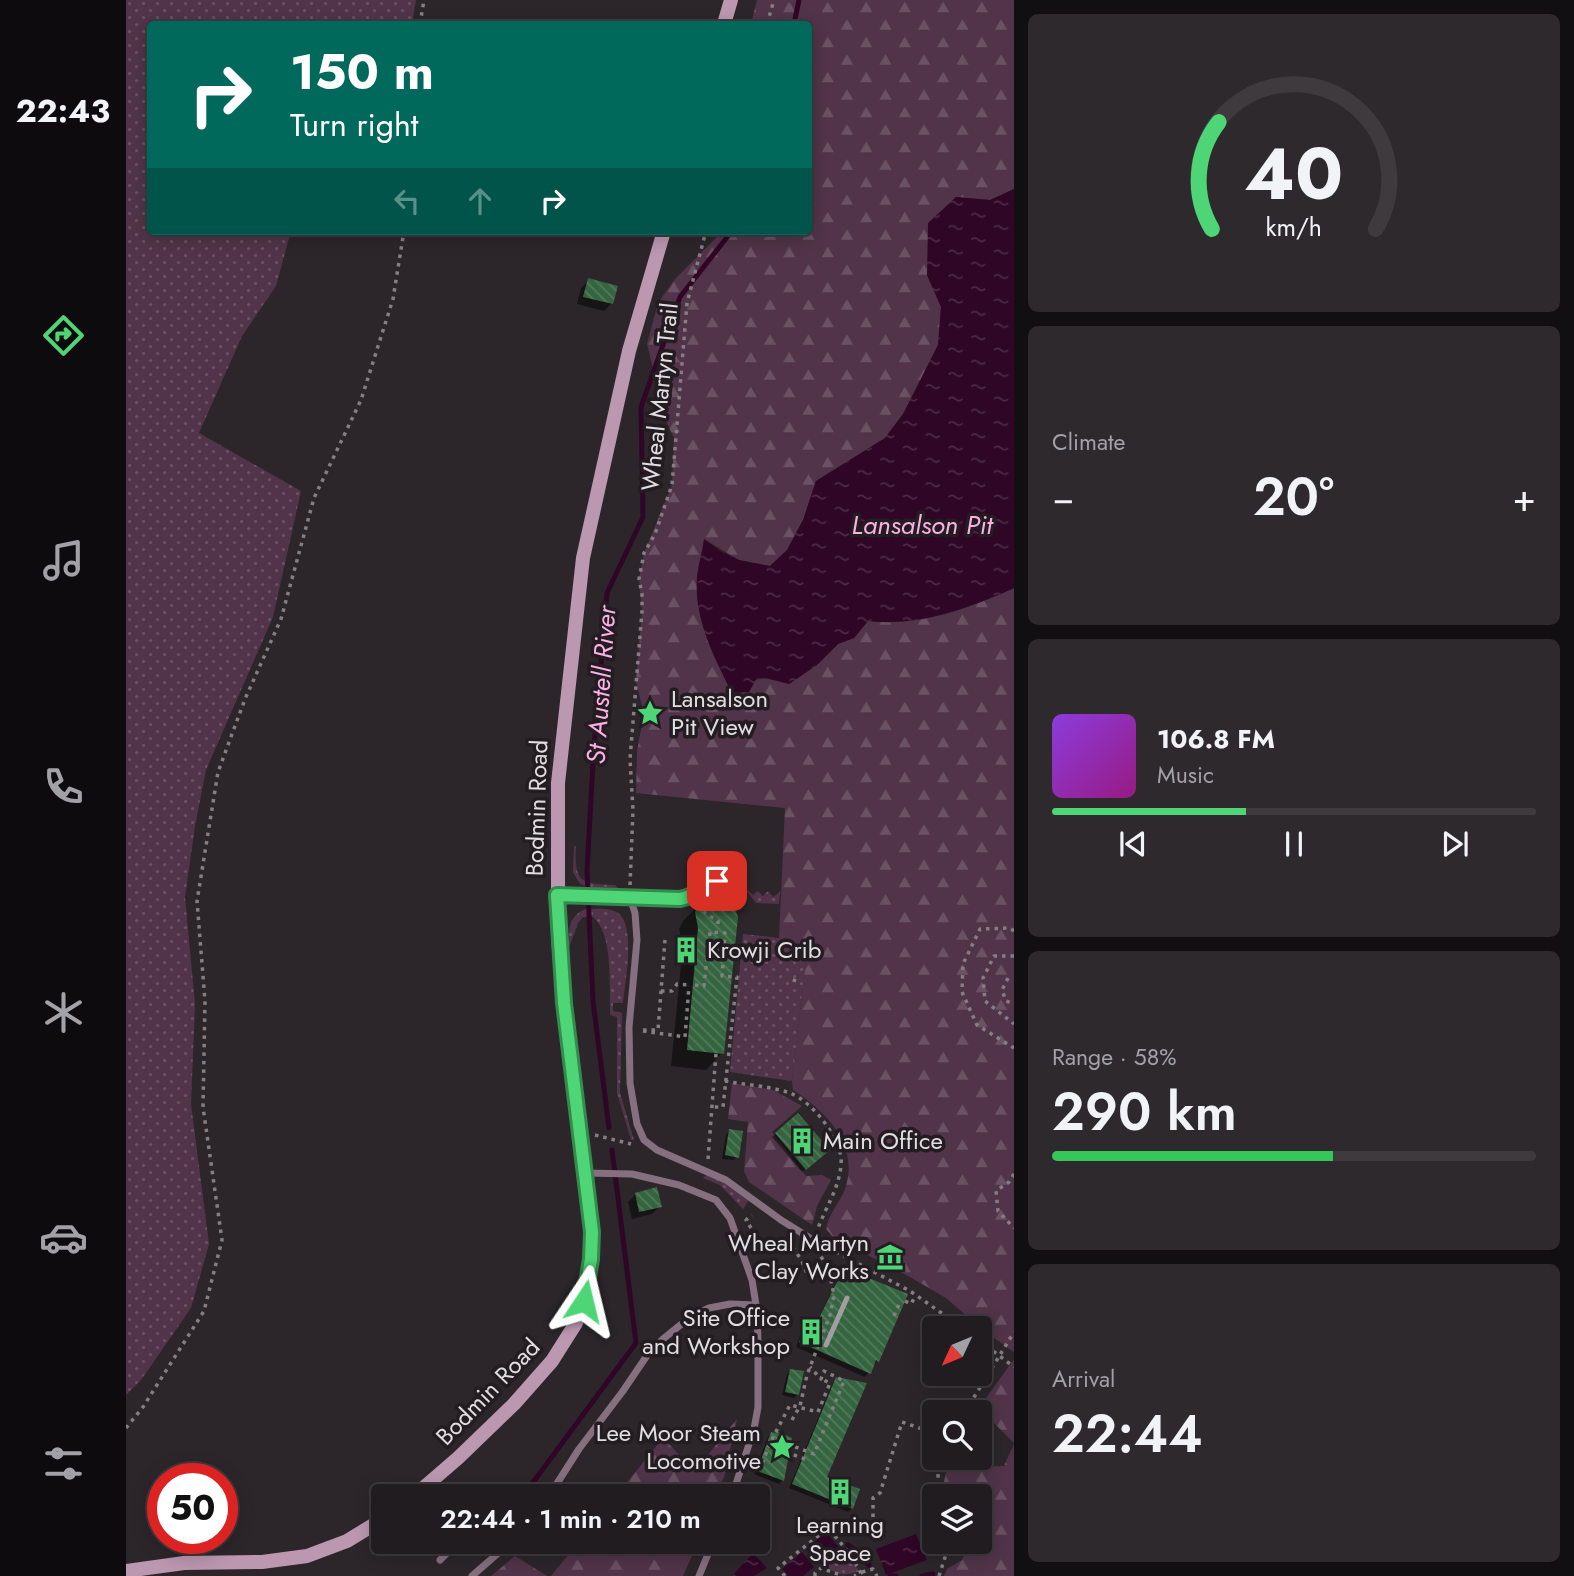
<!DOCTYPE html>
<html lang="en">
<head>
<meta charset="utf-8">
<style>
  :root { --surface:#211c20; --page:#2d292d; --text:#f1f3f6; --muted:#a2a1a5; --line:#3e3a3e; --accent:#4ed676 }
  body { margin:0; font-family:Jost,sans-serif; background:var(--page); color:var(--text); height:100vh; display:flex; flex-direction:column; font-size:26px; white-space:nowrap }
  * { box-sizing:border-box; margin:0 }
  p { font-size:23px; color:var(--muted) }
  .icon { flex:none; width:38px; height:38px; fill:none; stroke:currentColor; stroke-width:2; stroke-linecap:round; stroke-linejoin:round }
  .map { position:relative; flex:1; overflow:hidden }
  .drawer { display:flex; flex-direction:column; gap:14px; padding:14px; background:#120f12; width:560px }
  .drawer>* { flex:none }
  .top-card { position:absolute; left:21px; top:21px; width:665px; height:214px; border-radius:7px; box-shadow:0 4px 18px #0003,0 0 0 2px var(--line); background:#00695c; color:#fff; overflow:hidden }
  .needle { width:46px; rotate:226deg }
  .fabs { position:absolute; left:796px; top:1316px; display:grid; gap:14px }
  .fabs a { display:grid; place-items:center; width:70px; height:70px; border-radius:7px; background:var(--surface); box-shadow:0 4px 18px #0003,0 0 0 2px var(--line); font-size:35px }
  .speed { position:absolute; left:21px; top:1463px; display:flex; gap:14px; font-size:35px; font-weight:700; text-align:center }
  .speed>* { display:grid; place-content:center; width:91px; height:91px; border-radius:50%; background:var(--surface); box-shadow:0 4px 18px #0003,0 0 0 2px var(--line); line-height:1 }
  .speed .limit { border:10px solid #d22; background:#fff; color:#111 }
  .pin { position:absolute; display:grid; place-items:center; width:60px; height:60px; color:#fff; margin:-30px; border-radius:14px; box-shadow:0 4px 10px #0006 }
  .me { position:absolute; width:77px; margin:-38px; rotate:10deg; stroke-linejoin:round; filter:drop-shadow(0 0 5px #0008) }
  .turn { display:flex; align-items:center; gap:24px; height:147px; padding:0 28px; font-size:32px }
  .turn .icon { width:91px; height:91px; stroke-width:2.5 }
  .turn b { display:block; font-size:49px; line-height:60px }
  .lanes { display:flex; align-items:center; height:66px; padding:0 28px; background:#0003; justify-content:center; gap:35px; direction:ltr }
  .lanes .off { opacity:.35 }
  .big { font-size:52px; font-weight:600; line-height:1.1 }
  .drawer .widget { flex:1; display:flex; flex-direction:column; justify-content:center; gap:10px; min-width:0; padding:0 24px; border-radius:10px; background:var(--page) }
  .drawer .dial { align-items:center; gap:0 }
  .dial svg { height:182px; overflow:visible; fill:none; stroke:var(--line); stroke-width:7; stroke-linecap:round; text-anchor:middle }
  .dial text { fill:var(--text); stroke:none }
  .song { display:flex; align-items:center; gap:21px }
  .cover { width:84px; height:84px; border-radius:10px; background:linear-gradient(135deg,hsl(270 70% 55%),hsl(310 70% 35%)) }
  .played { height:7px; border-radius:4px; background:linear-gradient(90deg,var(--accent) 40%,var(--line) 40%) }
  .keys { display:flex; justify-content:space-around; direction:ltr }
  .heat { display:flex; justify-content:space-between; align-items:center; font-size:38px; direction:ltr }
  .charge { height:10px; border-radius:5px; background:linear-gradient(90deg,#34c759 58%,var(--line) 0) }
  .trip { position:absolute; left:245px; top:1484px; width:399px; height:70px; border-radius:7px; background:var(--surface); box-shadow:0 4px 18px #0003,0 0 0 2px var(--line); font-weight:600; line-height:70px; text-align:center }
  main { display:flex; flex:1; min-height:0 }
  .tab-bar { display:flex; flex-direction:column; width:126px; justify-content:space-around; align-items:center; background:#0d0b0d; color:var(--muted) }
  .tab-bar .icon { width:49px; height:49px }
  .tab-bar .on { color:var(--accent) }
  .tab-bar b { font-size:32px; color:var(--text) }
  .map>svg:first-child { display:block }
</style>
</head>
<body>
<main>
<nav class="tab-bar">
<b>22:43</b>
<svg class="icon on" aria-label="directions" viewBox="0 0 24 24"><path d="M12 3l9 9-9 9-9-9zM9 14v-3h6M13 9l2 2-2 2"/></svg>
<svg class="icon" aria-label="music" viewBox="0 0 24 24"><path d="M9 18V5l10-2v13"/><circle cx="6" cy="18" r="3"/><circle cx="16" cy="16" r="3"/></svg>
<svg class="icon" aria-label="phone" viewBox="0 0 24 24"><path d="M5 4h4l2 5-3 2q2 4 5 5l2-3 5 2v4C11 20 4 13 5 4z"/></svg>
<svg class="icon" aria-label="climate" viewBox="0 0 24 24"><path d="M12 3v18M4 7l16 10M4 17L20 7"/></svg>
<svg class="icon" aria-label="car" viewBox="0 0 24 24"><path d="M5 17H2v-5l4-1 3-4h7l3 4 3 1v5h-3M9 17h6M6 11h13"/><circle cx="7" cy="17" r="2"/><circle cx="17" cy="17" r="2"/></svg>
<svg class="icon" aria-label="filters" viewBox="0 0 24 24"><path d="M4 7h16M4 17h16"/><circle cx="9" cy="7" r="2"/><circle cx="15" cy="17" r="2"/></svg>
</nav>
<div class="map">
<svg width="888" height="1576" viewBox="0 0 888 1576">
  <defs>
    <pattern id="grass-dots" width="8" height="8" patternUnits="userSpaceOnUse" patternTransform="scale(1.75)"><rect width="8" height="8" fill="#513449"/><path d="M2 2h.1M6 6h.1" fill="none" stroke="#6a5163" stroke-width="1.8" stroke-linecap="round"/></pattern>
    <pattern id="forest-firs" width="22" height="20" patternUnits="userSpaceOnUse" patternTransform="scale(1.75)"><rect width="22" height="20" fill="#513449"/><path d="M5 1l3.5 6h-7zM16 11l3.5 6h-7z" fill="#6a5163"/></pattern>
    <pattern id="water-ripples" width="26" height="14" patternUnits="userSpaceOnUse" patternTransform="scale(1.75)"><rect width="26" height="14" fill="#2f0626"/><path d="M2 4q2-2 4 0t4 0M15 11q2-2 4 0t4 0" fill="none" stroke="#4d2a45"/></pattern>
    <pattern id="building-back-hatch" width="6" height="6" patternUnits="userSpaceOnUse" patternTransform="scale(1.75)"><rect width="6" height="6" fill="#356540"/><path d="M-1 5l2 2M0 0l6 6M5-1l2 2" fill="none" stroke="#527b5b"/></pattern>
  </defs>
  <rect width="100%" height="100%" fill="#2c262a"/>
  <g fill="url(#grass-dots)">
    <path d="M0,0H290L286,24H24V231H165L150,286L116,336L73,433L175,491L147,617L80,770L69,826L59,897L69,1005L65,1104L83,1244L65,1308L15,1380L0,1395Z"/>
    <path d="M448,846H450C448,882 454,884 489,885L492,888H468L454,884L447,872Z"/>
    <path d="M615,884L627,895L632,891L637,896L642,891L647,897L654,892L653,904L630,903Z"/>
    <path d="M459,909C469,909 483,907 492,913C510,925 499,983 497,1003H487V1011L496,1013L494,1093L508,1140H505L491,1093V1017L484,1015C483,989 488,934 467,917H457L452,923L443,948C443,930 441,918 459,909Z"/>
    <path d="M617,934L653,938L680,961L666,1081L604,1072Z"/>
    <path d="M582,1174L597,1180L620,1197L622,1201L617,1209L614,1206L594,1185L577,1178Z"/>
    <path d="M718,1551L723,1555L733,1571C721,1576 710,1576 701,1566Z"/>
  </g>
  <g fill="url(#forest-firs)">
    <path d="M631,0H888V189L864,200L830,197L801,275L815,307L812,345L780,410L759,438L690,481L677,520L661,550L643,567L613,560L578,539C576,552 572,565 571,578C569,621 587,656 607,693C633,676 633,676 663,684L691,665L712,644L728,638L742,621C793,627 842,609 888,588V1352L857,1330L820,1298L784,1277L707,1237L700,1229C702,1214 714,1203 719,1189C734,1146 701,1112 667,1090L666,1081L680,961L653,938L659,808L510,793L511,751L518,714L510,681L516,611L513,579L518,553L546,485L548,438L540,421L521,344L532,303L549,279L597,231H682V24H625Z"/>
    <path d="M606,1083L647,1090L676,1106L646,1132L680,1176L696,1175L705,1180L691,1206L686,1225L623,1182L618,1171L622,1122L602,1119Z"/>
    <path d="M888,1359V1443L853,1408Z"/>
    <path d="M611,1419L598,1477L590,1496H490L537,1438L569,1471Z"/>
    <path d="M888,1444V1576H818L821,1569L836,1560L843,1542H854V1496H840L834,1486L818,1489L817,1486L823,1458H846L845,1467L878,1466Z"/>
    <path d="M453,1542H572L557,1576H425Z"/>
    <path d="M389,1556L421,1576H365Z"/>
  </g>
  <g fill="url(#water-ripples)">
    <path d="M888,189V588C841,609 794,626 742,621L728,638L712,644L691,665L663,684L640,678H631L623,692L606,693C588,656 568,620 571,577C572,566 577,552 578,539L596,552L613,560L644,566L661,550L677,520L690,481L759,438L777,414L812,345L815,307L801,275L802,223L830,197L864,200Z"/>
    <path d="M700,1532L713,1547L692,1564L680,1549Z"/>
    <path d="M790,1534L801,1560L760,1575L750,1549Z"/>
    <path d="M676,1552L688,1567L677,1576H662L656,1569Z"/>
    <path d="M627,1553L641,1568L628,1576H606Z"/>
  </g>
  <g fill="#0007">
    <path d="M463,280L486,303L478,311L451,304L455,288Z"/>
    <path d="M574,904L596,1053L580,1070L545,1066L557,945L553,929L557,921Z"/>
    <path d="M672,1115L698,1154L676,1172L646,1137Z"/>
    <path d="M603,1131L611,1157L608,1160L596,1159L600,1135Z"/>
    <path d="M510,1194L534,1206L526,1214L506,1219L502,1202Z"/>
    <path d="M718,1270L779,1295L751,1361L739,1377L670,1347L679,1323L683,1319L691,1321L714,1275Z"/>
    <path d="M665,1371L672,1394L668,1398L656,1395L661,1374Z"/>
    <path d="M711,1379L699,1479L726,1508L722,1512L663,1488L707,1383Z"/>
    <path d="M645,1434L664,1439L656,1481L653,1484L628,1474L642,1437Z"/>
  </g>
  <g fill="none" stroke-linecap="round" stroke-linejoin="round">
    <g stroke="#2f0626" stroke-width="5">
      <path d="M668,24L673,0"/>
      <path d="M483,1128L467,1001L461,871L468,746L481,593L517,517L515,407L554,297L606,231"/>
      <path d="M397,1496L510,1343L486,1150"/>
      <path d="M722,1545L731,1551L743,1565"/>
      <path d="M764,1576H770"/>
      <path d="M796,1576L807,1574"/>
    </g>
  </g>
  <g fill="url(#building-back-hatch)">
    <path d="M462,278L492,286L487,304L457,297Z"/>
    <path d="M585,896L598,897L604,901L608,906L612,917L598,1054L561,1050L572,928L569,912L573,903Z"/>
    <path d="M672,1113L704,1150L680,1170L649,1133Z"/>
    <path d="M603,1129L617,1131L613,1158L599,1155Z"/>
    <path d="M531,1187L536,1207L513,1212L509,1193Z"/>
    <path d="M718,1268L782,1294L753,1362L750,1360L745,1374L673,1342L683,1317L692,1320Z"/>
    <path d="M664,1369L678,1371L673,1395L659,1392Z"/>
    <path d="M710,1377L741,1383L701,1477L734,1489L727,1509L666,1484Z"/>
    <path d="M650,1431L666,1438L658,1481L631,1471L645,1432L649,1433Z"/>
  </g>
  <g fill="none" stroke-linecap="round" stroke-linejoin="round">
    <g stroke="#847f82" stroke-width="3.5" stroke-dasharray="3.5 5" stroke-linecap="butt">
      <path d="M294,24L298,0"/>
      <path d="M641,24L648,0"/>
      <path d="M504,885L507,810L504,759L516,611V594L513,579L518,553L529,534L546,485L561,303L580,231"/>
      <path d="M570,907L592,921V929"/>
      <path d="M888,931L884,928L854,929L837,964L836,992L851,1025L888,1048"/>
      <path d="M888,956H868L857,978L859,1001L888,1024"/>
      <path d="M882,978L876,990L880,1001L888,1004"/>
      <path d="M668,982L669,978L672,980"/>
      <path d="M569,985L578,986L584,932L599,933L596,976L611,977L597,1107H587"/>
      <path d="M535,991H546L551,984L565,985"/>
      <path d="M517,1030H532L539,940"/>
      <path d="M517,1031L559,1037L563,986"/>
      <path d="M599,1081C620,1085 644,1086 664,1093C686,1101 718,1141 715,1165C713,1189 699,1208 691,1231"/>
      <path d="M469,1135L505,1144"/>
      <path d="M582,1159L590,1053"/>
      <path d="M888,1174L883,1182L870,1191L872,1211L888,1228"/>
      <path d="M625,1228L620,1220L626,1215"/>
      <path d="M662,1240L676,1261L682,1276L703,1271L714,1276"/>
      <path d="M695,1244L784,1291L837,1328"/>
      <path d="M779,1301L785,1304L790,1295"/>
      <path d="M768,1316L773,1304"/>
      <path d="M854,1341L888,1367"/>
      <path d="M839,1412L888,1332"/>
      <path d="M666,1420L674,1406L681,1375L704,1315L708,1295L703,1271L692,1251"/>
      <path d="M0,1428L17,1407L78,1311L96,1240L77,1107L79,1001L71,901L92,772L119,699L155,619L188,498L235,400L267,299L278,231"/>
      <path d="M816,1458L813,1463L811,1490L824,1492L829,1496"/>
      <path d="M679,1459L657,1451L659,1443L688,1454L718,1381L698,1371L695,1379L684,1367"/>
      <path d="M847,1460L850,1458"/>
      <path d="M638,1463L637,1462L643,1445L664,1405L692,1412L704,1383L695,1379"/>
      <path d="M866,1466L862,1458L855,1453L861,1448L867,1432"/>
      <path d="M705,1531L712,1524L747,1523V1498L754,1493L776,1422L805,1432L808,1425"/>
      <path d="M736,1572L747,1569L751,1576"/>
      <path d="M659,1576L652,1568L702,1528L724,1554L735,1573L728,1576"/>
      <path d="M689,1576V1573L695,1568L717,1576"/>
      <path d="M813,1576L824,1542"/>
    </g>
    <g stroke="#866f7f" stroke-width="7">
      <path d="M433,895L554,899C568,897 578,887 591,881"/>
      <path d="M504,898L509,913L511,940L503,1027L504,1083L511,1124L518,1140L531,1150L600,1180L655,1220L687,1240"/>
      <path d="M460,1173L506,1174L553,1185L590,1200L604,1218L626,1280L631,1311L632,1342V1407L628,1429L606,1496"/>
      <path d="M423,1496L453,1449L497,1391L522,1354L537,1339L563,1318L583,1308L604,1304L630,1305"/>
      <path d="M314,1560L332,1542"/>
      <path d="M346,1576L385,1542"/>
      <path d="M573,1576L587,1542"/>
    </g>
    <g stroke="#bb97b0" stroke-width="14">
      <path d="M598,24L605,0"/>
      <path d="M288,1496L332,1458L388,1404L426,1361L450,1323L463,1281L465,1232L463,1204L442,1041L432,938V783L457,558L503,351L538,231"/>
      <path d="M0,1571L58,1563L136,1562L181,1556L221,1541L257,1519"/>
    </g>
    <path stroke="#a19da0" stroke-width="5" d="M700,1345L721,1298"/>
  </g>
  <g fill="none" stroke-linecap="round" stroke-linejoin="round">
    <g stroke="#338b4d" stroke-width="18">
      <path id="route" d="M458,1301L465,1259L466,1232L438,1003L431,895L554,899C568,897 578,887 591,881"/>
    </g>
    <use href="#route" stroke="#4ed676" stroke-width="12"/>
  </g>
  <defs>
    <g id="sight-bare" transform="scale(2.1)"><path d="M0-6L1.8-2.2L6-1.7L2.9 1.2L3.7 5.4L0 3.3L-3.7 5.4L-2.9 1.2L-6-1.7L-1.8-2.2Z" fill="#4ed676" stroke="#231c21" stroke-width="2.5" paint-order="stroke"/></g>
    <g id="building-bare" transform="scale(2.1)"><path d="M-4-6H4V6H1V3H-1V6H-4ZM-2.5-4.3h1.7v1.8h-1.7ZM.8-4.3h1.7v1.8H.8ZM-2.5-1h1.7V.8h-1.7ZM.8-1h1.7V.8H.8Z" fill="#4ed676" stroke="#231c21" stroke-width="2.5" paint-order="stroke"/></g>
    <g id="museum-bare" transform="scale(2.1)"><path d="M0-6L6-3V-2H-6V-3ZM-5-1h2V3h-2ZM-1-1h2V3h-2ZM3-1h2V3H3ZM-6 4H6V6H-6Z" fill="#4ed676" stroke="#231c21" stroke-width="2.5" paint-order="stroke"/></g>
  </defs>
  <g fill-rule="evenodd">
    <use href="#sight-bare" x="524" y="713"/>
    <use href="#building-bare" x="560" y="950"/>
    <use href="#building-bare" x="676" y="1141"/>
    <use href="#museum-bare" x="764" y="1257"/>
    <use href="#building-bare" x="685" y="1332"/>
    <use href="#sight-bare" x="656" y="1447"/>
    <use href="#building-bare" x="714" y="1492"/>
  </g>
  <g text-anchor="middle" stroke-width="7" stroke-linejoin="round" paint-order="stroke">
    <g font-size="24" fill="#e1dde0" stroke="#231c21">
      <text transform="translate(534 397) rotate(-84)" y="8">Wheal Martyn Trail</text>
      <text transform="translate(411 808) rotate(-88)" y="8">Bodmin Road</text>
      <text transform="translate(362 1392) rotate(-46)" y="8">Bodmin Road</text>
    </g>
    <g font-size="24" fill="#e1dde0" stroke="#231c21" text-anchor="start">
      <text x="545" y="707">Lansalson<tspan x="545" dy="28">Pit View</tspan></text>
      <text x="581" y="958">Krowji Crib</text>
      <text x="697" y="1149">Main Office</text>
      <text x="743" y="1251" text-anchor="end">Wheal Martyn<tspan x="743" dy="28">Clay Works</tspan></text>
      <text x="664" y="1326" text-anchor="end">Site Office<tspan x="664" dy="28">and Workshop</tspan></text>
      <text x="635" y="1441" text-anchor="end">Lee Moor Steam<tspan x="635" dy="28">Locomotive</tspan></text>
      <text x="714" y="1533" text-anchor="middle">Learning<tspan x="714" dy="28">Space</tspan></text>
    </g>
    <g font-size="26" font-style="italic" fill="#fcb0e5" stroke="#231c21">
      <text x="796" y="534">Lansalson Pit</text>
      <text transform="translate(475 685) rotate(-86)" y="9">St Austell River</text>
    </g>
  </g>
</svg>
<div class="fabs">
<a><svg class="needle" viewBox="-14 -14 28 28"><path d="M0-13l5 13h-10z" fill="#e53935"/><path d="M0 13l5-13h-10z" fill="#a2a1a5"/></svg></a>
<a><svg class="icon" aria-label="search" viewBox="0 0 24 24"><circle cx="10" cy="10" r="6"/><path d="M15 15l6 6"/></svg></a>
<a><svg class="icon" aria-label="layers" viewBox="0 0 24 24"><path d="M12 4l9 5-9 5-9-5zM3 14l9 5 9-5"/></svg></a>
</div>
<div class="speed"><div class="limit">50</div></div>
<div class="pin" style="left:591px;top:881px;background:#d93025"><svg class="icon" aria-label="arrive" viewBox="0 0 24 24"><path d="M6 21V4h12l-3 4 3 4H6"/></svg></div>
<svg class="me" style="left:458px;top:1301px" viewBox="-20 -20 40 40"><path d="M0-17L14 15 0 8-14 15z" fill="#4ed676" stroke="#fff" stroke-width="4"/></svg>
<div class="trip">22:44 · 1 min · 210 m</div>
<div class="top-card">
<div class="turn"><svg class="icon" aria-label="right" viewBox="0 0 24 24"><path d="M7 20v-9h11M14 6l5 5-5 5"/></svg><div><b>150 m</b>Turn right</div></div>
<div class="lanes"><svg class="icon off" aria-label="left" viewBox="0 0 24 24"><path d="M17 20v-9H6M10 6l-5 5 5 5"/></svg><svg class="icon off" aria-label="ahead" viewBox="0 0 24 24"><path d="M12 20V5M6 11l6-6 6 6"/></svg><svg class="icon" aria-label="right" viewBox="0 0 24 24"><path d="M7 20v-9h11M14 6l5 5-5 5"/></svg></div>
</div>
</div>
<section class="drawer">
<div class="widget dial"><svg viewBox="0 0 100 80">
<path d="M14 69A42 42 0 1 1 86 69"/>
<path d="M14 69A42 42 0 0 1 17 22" stroke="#4ed676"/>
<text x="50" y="56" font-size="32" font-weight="700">40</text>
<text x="50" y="72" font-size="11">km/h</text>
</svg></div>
<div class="widget"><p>Climate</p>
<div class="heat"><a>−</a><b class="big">20°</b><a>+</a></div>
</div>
<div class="widget">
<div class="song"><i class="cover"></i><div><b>106.8 FM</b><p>Music</p></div></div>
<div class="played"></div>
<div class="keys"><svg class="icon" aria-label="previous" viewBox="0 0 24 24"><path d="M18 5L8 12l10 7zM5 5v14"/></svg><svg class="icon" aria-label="pause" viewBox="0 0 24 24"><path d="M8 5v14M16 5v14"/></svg><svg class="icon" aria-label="next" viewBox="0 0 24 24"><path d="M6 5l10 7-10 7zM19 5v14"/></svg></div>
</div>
<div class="widget"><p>Range · 58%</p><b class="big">290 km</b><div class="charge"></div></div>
<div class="widget"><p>Arrival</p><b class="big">22:44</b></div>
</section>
</main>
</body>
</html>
